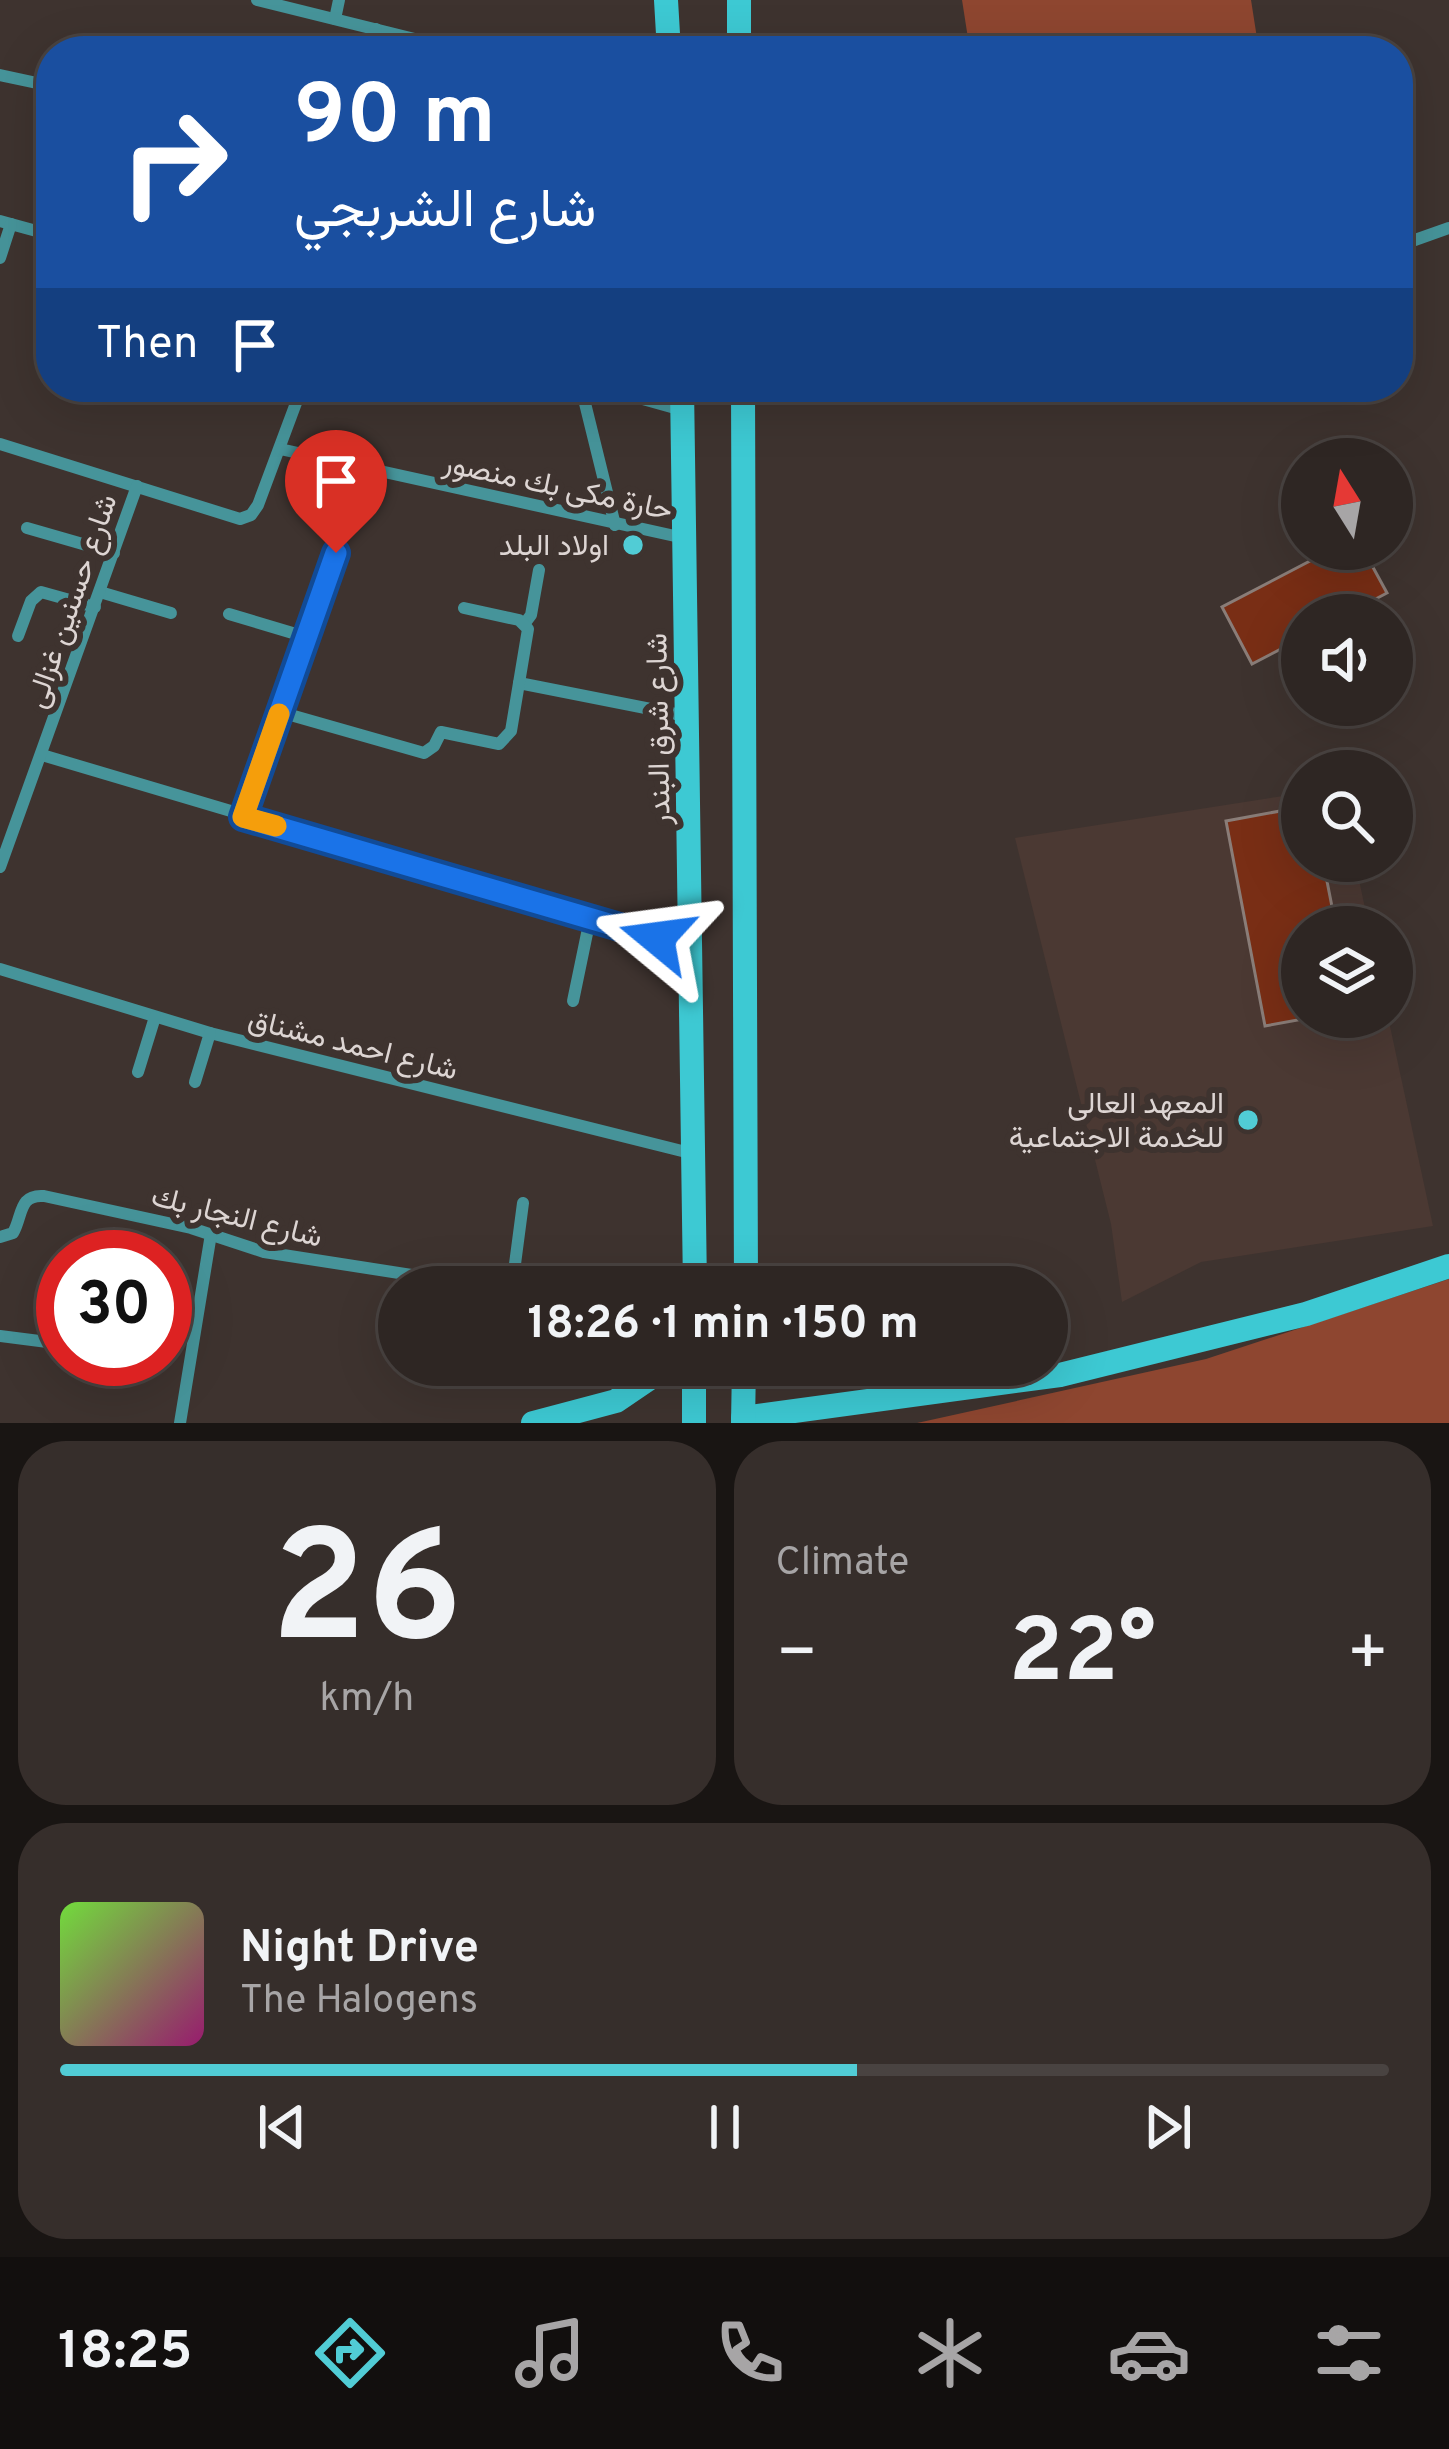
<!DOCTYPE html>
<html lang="en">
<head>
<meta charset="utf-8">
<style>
  :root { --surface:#2e2623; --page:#362e2b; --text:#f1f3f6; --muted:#a7a5a6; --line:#494341; --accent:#51ccd5 }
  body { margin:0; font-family:Overpass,Vazirmatn,sans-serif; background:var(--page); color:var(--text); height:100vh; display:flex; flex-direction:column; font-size:45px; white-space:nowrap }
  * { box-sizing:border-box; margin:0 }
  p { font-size:39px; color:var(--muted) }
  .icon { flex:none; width:66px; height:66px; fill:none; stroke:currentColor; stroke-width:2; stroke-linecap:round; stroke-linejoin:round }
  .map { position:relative; height:1423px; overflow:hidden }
  .panel { display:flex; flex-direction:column; gap:18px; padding:18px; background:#191513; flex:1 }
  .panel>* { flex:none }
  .hud { position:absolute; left:36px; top:36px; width:1377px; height:366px; border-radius:48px; box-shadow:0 12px 48px #0002,0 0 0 3px var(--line); background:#1a4fa0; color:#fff; overflow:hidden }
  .needle { width:78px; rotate:349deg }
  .controls { position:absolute; left:1281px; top:438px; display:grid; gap:24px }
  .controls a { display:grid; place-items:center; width:132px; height:132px; border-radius:50%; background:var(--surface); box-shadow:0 12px 48px #0002,0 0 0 3px var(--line); font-size:60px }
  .speed { position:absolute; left:36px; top:1230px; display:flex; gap:24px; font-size:60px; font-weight:700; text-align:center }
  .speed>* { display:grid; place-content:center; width:156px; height:156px; border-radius:50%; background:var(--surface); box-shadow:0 12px 48px #0002,0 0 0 3px var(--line); line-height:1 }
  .speed .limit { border:18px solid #d22; background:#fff; color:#111 }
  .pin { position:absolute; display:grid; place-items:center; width:102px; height:102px; color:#fff; margin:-123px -51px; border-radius:50% 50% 50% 0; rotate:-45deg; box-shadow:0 0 12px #0007 }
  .pin .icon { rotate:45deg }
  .me { position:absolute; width:132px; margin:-66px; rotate:286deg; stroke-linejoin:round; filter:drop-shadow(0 0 9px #0008) }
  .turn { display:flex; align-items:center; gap:42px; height:252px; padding:0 60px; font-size:54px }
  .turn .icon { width:156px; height:156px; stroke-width:2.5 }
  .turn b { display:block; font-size:84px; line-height:102px }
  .then { display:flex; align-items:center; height:114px; padding:0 60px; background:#0003; gap:24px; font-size:45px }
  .big { font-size:90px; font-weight:700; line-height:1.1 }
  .panel .tile { flex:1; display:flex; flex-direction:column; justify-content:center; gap:18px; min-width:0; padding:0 42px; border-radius:48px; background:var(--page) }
  .panel .dial { align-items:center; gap:0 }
  .dial b { font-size:156px; line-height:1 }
  .song { display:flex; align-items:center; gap:36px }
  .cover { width:144px; height:144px; border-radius:18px; background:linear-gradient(135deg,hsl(100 70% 55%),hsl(320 70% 35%)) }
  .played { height:12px; border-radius:6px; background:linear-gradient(90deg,var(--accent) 60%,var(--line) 60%) }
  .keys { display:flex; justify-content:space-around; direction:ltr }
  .heat { display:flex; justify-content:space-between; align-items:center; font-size:66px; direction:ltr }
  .panel .tiles { flex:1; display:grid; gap:18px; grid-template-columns:1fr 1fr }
  .tile:last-child { grid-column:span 2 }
  .trip { position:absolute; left:378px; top:1266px; width:690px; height:120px; border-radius:60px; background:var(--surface); box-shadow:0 12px 48px #0002,0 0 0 3px var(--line); font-weight:700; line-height:120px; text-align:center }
  .dock { display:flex; height:192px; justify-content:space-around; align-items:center; background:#120f0e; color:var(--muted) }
  .dock .icon { width:84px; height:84px }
  .dock .selected { color:var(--accent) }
  .dock b { font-size:54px; color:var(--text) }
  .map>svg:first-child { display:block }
</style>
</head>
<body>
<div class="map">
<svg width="1449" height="1423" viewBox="0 0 1449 1423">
  <rect width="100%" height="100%" fill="#3e332f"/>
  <path fill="#4b3933" d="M1302,793V861H1355L1369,927H1302V1017H1388L1433,1226L1201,1262L1122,1302L1111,1224L1015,838Z"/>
  <g fill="#8e4630">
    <path d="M962,0H1251L1259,51H970Z"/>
    <path d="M1449,1279V1423H917L1206,1359Z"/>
  </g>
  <g fill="#792e15" stroke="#8a7d78" stroke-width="3">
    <path d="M1333,549H1363L1387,593L1345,615H1302V638L1252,664L1222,607Z"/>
    <path d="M1302,807V861H1323L1336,927H1302V1017H1314L1265,1026L1226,821Z"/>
  </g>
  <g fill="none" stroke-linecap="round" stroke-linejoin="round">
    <g stroke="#46949a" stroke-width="12">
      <path d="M257,0L463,51"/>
      <path d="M335,19L339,0"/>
      <path d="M370,51L376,29"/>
      <path d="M0,75L51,86"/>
      <path d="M0,221L51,235"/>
      <path d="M1398,246L1449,228"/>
      <path d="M0,258L11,224"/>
      <path d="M581,387L615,525"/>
      <path d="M600,387L682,410"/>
      <path d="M0,444L240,519L251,515L258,505L302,387"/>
      <path d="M280,449L684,538"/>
      <path d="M27,528L114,553"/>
      <path d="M100,592L171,613"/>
      <path d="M229,614L306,637"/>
      <path d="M525,623L531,615L539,570"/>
      <path d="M18,636L31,601L41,592L95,607"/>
      <path d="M519,683L686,716"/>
      <path d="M280,712L424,753L434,746L441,732L499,744L511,731L528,629L519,620L464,608"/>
      <path d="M42,755L689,947"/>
      <path d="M243,817L366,468"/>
      <path d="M0,867L137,486"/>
      <path d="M0,969L210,1033L694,1154"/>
      <path d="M573,1001L590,919"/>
      <path d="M138,1072L155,1017"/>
      <path d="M195,1082L210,1033"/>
      <path d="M0,1237L13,1233C23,1216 18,1194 44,1196L191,1228L264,1252L489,1287"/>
      <path d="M512,1287L523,1203"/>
      <path d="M0,1336L63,1344"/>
      <path d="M180,1423L211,1234"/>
    </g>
    <g stroke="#3dc9d3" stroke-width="24">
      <path d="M666,0L669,51"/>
      <path d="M739,0V51"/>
      <path d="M682,387L695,1287"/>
      <path d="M743,387L746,1287"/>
      <path d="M743,1418L1060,1375L1306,1314L1449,1266"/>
      <path d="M533,1423L616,1401L669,1365"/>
      <path d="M694,1423V1365"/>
      <path d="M743,1423L744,1365"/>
    </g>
  </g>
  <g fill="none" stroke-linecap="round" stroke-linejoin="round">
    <g stroke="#114b97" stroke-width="30">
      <path id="route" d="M336,553L243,817L657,938"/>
    </g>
    <use href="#route" stroke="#1a73e8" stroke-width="21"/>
    <path stroke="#f59e0b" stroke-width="21" d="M276,826L243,817L279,714"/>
  </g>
  <g fill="#51ccd5" stroke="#3e332f" stroke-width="4.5">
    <circle cx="633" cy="545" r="12"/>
    <circle cx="1248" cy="1120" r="12"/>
  </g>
  <g text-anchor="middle" stroke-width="12" stroke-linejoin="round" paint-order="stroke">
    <g font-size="30" fill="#ddd5d3" stroke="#3e332f">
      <text transform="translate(558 486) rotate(12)" y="10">حارة مكى بك منصور</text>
      <text transform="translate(71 601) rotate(-71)" y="10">شارع حسنين غزالى</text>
      <text transform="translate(658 729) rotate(-91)" y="10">شارع شرق البندر</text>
      <text transform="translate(353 1044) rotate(14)" y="10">شارع احمد مشناق</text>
      <text transform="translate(237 1216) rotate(14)" y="10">شارع النجار بك</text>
    </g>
    <g font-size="30" fill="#ddd5d3" stroke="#3e332f" text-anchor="end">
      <text x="609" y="555">اولاد البلد</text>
      <text x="1224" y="1113">المعهد العالى<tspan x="1224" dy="34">للخدمة الاجتماعية</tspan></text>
    </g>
  </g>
</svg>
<div class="controls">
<a><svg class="needle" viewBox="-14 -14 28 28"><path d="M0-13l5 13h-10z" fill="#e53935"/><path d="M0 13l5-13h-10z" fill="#a7a5a6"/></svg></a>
<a><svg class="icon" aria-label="sound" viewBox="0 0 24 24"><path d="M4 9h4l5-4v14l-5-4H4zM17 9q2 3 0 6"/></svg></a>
<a><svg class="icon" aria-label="search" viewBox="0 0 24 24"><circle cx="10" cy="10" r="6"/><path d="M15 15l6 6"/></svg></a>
<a><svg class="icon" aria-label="layers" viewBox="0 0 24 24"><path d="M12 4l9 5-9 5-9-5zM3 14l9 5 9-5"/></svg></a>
</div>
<div class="speed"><div class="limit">30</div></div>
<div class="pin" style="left:336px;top:553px;background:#d93025"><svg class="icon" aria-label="arrive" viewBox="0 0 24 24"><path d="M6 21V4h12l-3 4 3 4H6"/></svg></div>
<svg class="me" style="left:657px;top:938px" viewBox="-20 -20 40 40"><path d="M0-17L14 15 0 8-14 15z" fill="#1a73e8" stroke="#fff" stroke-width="4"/></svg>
<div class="trip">18:26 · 1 min · 150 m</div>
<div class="hud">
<div class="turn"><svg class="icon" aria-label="right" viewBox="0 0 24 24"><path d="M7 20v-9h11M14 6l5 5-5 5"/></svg><div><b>90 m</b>شارع الشربجي</div></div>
<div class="then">Then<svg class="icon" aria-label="arrive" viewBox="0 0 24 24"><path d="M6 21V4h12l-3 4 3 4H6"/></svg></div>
</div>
</div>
<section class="panel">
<div class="tiles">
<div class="tile dial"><b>26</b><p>km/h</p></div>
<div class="tile"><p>Climate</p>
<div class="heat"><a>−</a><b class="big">22°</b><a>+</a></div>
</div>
<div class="tile">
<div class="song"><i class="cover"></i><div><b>Night Drive</b><p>The Halogens</p></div></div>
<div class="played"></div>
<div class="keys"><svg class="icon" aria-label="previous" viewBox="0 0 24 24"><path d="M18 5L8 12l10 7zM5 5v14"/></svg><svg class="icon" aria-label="pause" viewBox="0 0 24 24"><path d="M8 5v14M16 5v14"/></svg><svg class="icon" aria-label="next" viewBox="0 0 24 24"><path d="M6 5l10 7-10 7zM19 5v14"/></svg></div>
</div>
</div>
</section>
<nav class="dock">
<b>18:25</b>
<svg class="icon selected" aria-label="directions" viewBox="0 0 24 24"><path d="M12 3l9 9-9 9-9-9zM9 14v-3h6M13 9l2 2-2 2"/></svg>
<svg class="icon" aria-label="music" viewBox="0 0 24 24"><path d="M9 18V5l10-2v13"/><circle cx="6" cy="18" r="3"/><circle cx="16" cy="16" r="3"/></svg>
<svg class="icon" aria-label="phone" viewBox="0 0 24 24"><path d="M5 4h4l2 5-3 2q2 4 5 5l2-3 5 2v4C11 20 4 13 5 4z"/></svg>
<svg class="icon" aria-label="climate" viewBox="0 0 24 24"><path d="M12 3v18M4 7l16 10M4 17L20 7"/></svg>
<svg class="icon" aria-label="car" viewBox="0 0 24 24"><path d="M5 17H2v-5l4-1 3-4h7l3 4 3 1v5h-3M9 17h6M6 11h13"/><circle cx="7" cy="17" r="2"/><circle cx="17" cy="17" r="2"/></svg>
<svg class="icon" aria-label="filters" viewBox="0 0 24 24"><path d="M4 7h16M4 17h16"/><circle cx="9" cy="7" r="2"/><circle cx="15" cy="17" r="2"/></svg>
</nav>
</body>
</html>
